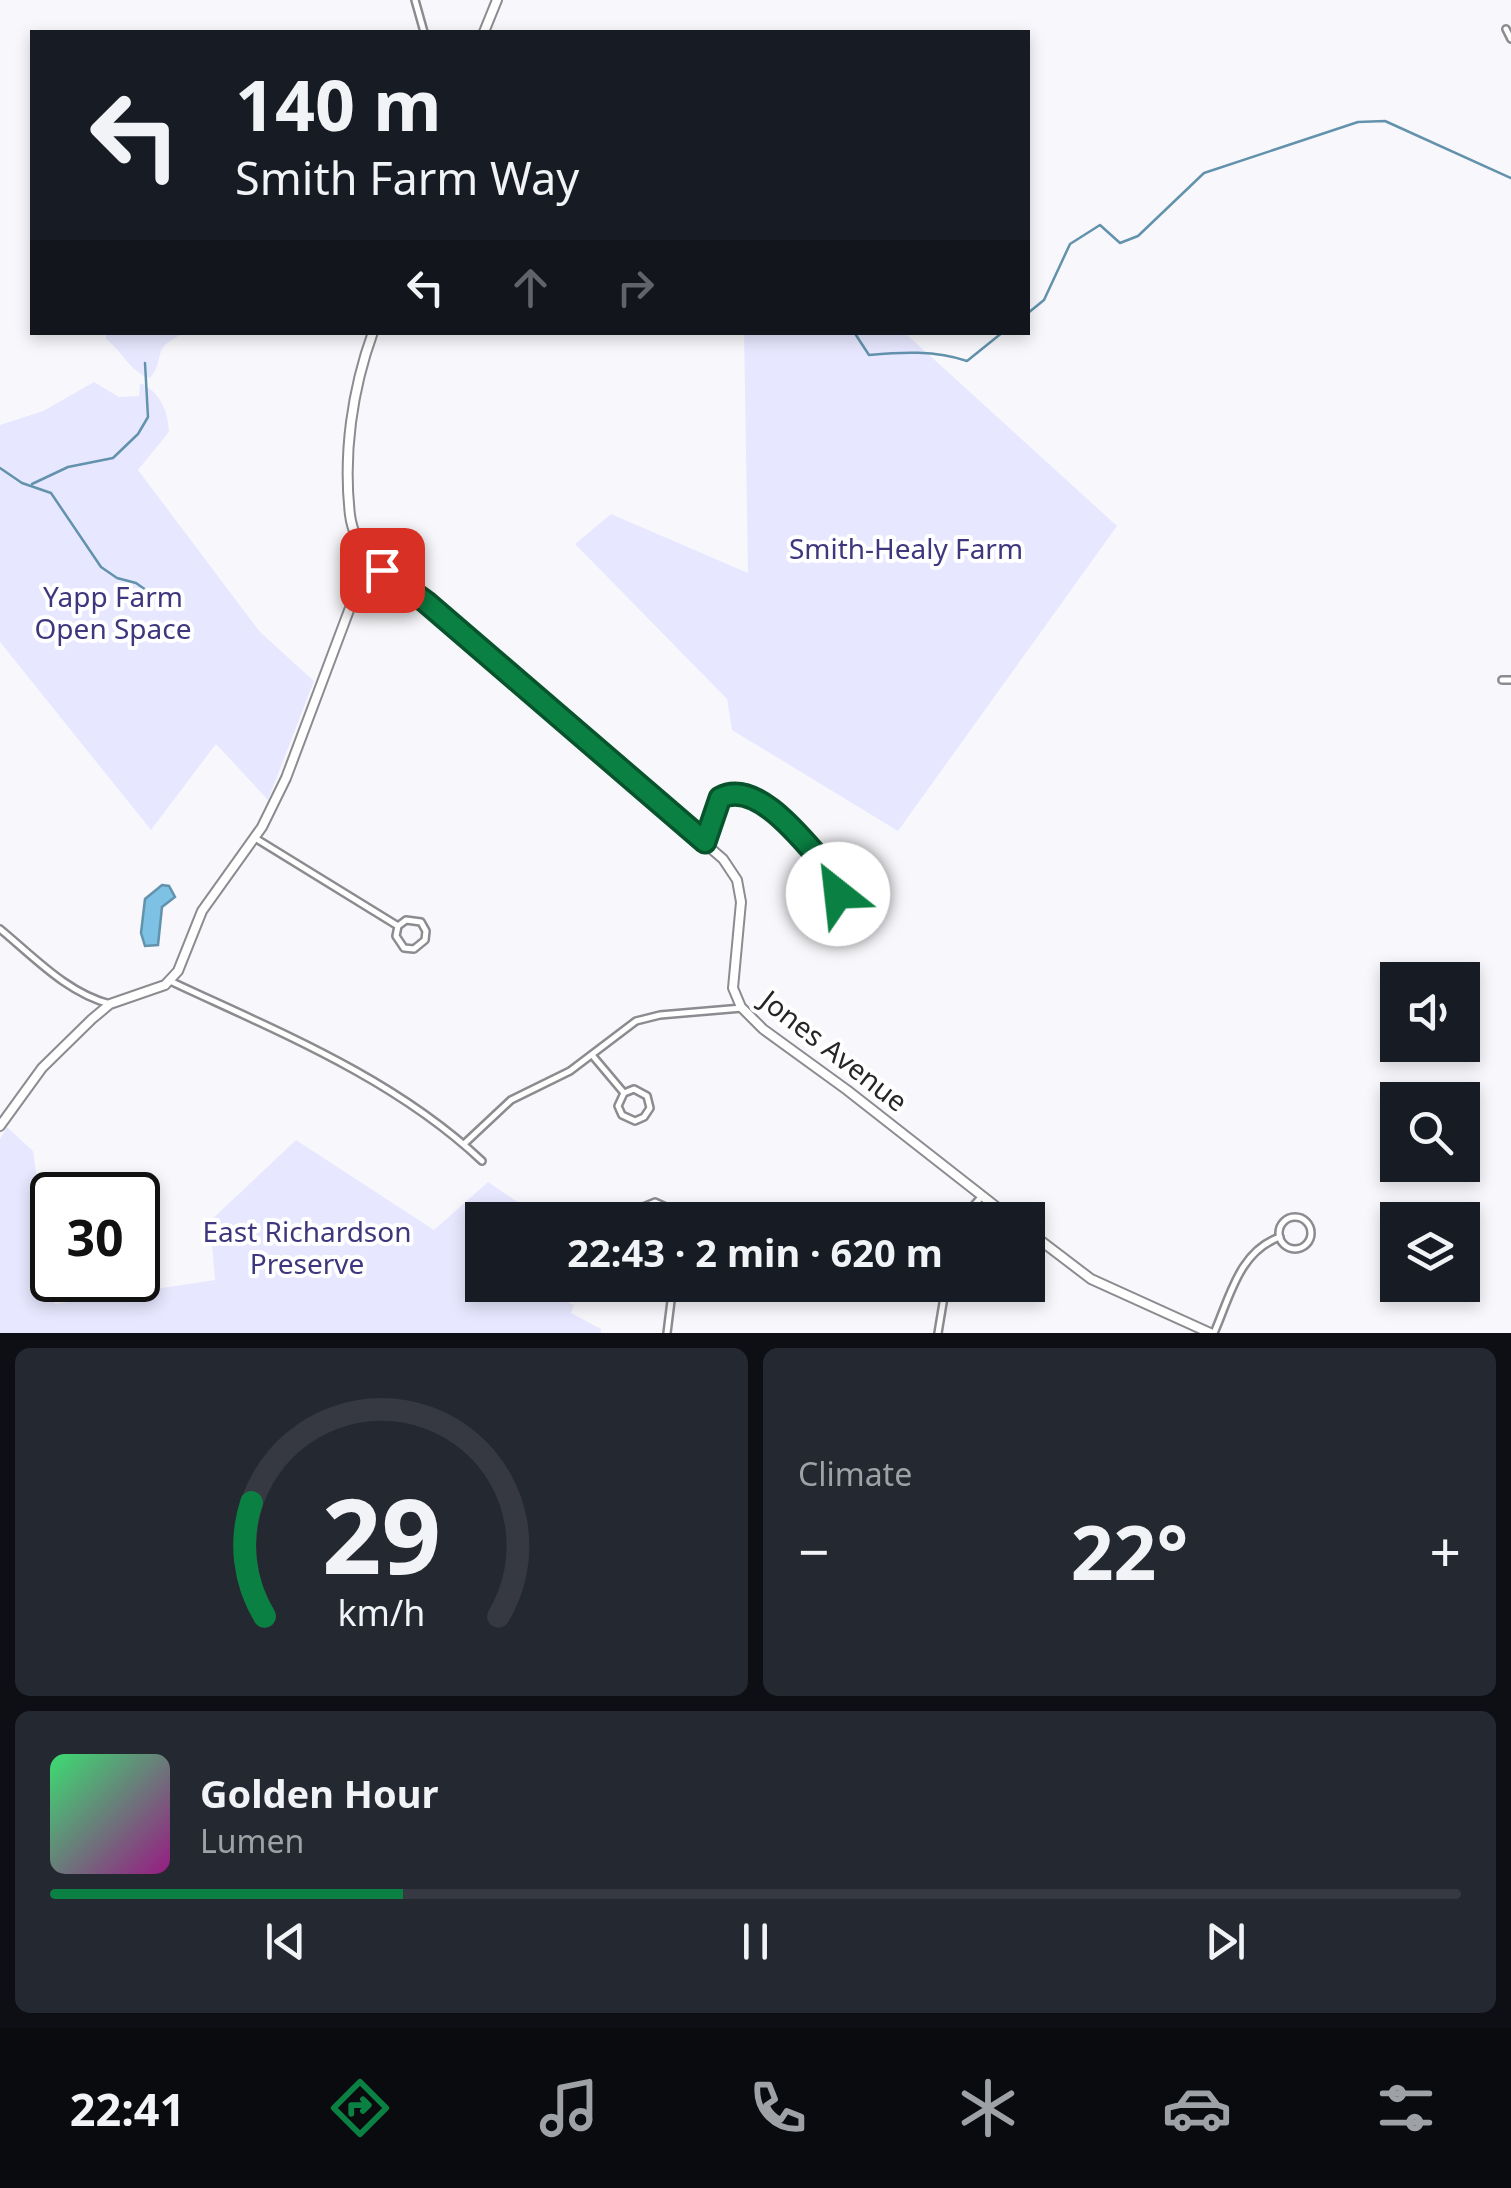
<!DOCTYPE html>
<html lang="en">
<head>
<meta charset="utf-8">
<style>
  :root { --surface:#171b24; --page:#242831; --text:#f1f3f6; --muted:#9ea1a6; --line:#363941; --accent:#0b8043 }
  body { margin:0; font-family:"Noto Sans",sans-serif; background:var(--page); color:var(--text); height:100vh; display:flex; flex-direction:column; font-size:38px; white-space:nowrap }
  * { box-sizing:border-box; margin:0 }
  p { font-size:32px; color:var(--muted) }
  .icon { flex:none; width:55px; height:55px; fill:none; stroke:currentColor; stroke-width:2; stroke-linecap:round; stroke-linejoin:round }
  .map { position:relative; height:1333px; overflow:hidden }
  .drawer { display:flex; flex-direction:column; gap:15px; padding:15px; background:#0d0f14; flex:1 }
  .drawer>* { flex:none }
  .top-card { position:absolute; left:30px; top:30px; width:1000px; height:305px; border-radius:0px; box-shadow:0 5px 15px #0003; background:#171b24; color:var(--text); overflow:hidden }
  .tools { position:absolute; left:1380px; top:962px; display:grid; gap:20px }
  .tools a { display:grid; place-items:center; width:100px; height:100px; border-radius:0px; background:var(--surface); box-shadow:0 5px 15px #0003; font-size:50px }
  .speed { position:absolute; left:30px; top:1172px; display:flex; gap:20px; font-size:50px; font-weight:700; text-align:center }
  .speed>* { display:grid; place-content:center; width:130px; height:130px; border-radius:50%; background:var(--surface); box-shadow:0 5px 15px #0003; line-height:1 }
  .speed .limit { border:5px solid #111; border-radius:15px; background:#fff; color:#111 }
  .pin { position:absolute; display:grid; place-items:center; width:85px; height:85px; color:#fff; margin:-42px; border-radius:20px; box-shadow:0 5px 15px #0006 }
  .me { position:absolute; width:110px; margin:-55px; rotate:331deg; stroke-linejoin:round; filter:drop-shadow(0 0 8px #0008) }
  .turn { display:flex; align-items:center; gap:35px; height:210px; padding:0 40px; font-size:45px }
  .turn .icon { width:130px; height:130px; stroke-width:2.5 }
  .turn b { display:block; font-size:70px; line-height:85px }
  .lanes { display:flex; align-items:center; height:95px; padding:0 40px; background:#0003; justify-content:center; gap:50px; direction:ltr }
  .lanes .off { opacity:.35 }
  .big { font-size:75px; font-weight:700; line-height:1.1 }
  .drawer .tile { flex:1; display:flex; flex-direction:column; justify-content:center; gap:15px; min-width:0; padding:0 35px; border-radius:15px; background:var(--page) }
  .drawer .dial { align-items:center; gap:0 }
  .dial svg { height:260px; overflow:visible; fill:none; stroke:var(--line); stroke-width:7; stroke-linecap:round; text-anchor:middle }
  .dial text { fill:var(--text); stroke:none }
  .song { display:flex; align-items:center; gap:30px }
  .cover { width:120px; height:120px; border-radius:15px; background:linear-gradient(135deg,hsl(140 70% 55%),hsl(310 70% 35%)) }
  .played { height:10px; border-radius:5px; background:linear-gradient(90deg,var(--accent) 25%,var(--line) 25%) }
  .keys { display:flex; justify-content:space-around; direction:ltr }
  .heat { display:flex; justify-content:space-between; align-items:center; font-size:55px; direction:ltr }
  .drawer .tiles { flex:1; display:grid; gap:15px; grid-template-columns:1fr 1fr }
  .tile:last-child { grid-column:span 2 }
  .trip { position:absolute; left:465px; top:1202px; width:580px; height:100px; border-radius:0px; background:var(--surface); box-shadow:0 5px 15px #0003; font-weight:700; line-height:100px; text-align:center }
  .tabs { display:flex; height:160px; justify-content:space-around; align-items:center; background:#090b0e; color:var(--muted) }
  .tabs .icon { width:70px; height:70px }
  .tabs .on { color:var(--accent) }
  .tabs b { font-size:45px; color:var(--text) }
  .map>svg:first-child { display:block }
</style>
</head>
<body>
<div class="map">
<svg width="1511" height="1333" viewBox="0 0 1511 1333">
  <rect width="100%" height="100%" fill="#f8f8fc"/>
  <g fill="#e7e8ff">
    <path d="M106,333H186C149,347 167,358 150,378C131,373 122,351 106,339Z"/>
    <path d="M744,333H905L1117,526L898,831L732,730L727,699L575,544L611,514L748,573Z"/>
    <path d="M94,382L119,397L139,396L140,383C160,392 168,410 169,432L138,470L260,632L314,681L268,800L216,744L151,830L0,642V425L43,411Z"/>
    <path d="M7,1127L33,1151L55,1304L215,1280L210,1221L296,1140L434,1230L488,1182L544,1220H482V1285H546L543,1291L574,1305L571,1313L601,1329V1333H0V1139Z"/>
  </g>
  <path fill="#7dc1e5" stroke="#6392ac" stroke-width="2.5" d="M162,885L169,886L175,897L162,907L158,945L145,946L141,933L145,899Z"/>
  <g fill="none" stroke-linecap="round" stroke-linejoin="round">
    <g stroke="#6392ac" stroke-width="2.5">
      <path d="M1028,313L1044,300L1070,244L1100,225L1120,243L1138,236L1204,173L1358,122L1385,121L1511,178"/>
      <path d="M854,332L869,355C901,352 935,350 967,361L1003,332"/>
      <path d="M0,468L22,483L51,493L101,567L117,578L136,583L167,605"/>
      <path d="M32,484L68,467L113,458L138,434L148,417L145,363"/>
    </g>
    <g stroke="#8c8c90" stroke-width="10">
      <g id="street">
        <path d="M415,0L424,32"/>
        <path d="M1506,29L1511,39"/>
        <path d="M1502,680H1511"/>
        <path d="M255,838L398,926L406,920L421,922L426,931L425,940L414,949L404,948L396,936L398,926"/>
        <path d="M705,843L720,798L740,793L785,820L826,867L835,862L849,866L854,875L849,890L839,894L824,887L821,876L826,867"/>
        <path d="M0,929C34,957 67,993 110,1004"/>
        <path d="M170,981C279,1032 394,1078 482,1161"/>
        <path d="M592,1055L624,1093L618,1106L622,1115L635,1121L644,1117L650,1108L647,1096L634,1089L624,1093"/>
        <path d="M464,1144L511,1100L570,1071L636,1021L660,1015L742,1008"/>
        <circle cx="1295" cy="1233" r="16"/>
        <path d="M639,1220L643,1207L655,1202L666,1207L669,1220"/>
        <path d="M961,1220L982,1196"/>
        <path d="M667,1333L673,1285"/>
        <path d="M938,1333L946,1285"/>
        <path d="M1214,1333C1230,1297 1239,1251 1280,1237"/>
      </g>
    </g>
    <g stroke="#8c8c90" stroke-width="12">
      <g id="secondary">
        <path d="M484,32L497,0"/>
        <path d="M364,556L426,602L723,859L737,880L741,902L733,988L741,1007L763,1029L847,1090L1013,1220"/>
        <path d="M0,1126L42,1068L92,1019L110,1004L165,985L178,971L202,911L262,827L286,778L363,573C365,544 353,540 350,515C343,454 352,390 373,332"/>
        <path d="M1028,1231L1091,1279L1210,1333"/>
      </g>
    </g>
    <use href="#street" stroke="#fff" stroke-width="5"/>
    <use href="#secondary" stroke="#fff" stroke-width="8"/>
  </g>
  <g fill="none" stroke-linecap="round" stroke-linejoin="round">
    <g stroke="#07532c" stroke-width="25">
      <path id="route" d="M382,570L426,602L705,842L720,798C757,778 804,842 826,866L821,876L824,887L838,894"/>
    </g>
    <use href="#route" stroke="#0b8043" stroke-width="18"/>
  </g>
  <g text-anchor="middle" stroke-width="8" stroke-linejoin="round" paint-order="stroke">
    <g font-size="28" fill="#3e377e" stroke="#fff">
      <text x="906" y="559">Smith-Healy Farm</text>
      <text x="113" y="607">Yapp Farm<tspan x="113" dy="32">Open Space</tspan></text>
      <text x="307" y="1242">East Richardson<tspan x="307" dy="32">Preserve</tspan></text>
    </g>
    <g font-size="28" fill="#262627" stroke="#fff">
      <text transform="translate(834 1051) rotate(38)" y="10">Jones Avenue</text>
    </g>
  </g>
</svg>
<div class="tools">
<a><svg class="icon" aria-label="sound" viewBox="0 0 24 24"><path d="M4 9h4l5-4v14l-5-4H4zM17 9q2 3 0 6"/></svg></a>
<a><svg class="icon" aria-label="search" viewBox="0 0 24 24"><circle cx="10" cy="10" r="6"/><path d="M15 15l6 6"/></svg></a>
<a><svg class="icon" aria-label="layers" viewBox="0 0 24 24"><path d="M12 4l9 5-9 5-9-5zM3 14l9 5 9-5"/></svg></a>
</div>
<div class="speed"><div class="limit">30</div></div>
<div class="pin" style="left:382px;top:570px;background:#d93025"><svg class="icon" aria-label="arrive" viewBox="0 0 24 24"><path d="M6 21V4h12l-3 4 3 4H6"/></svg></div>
<svg class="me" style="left:838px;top:894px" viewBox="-20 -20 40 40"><circle r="19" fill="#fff"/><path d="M0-13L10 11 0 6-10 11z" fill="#0b8043"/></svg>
<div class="trip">22:43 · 2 min · 620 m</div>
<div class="top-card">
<div class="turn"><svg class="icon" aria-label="left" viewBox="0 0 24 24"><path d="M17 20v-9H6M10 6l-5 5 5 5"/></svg><div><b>140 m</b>Smith Farm Way</div></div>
<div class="lanes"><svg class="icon" aria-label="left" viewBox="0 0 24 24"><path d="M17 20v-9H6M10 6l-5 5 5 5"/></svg><svg class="icon off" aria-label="ahead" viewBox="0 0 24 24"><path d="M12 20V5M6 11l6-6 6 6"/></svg><svg class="icon off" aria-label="right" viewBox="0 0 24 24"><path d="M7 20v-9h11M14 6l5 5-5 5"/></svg></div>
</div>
</div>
<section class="drawer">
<div class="tiles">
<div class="tile dial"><svg viewBox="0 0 100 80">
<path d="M14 69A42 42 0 1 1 86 69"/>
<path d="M14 69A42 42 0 0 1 10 34" stroke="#0b8043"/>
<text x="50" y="56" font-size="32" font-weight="700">29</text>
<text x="50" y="72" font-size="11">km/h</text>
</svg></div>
<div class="tile"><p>Climate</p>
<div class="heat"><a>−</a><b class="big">22°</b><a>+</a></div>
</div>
<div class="tile">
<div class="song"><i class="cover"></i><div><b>Golden Hour</b><p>Lumen</p></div></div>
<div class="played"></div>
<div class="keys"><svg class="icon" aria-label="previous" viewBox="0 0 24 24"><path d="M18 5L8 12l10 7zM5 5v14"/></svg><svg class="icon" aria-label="pause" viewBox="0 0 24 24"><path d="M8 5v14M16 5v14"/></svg><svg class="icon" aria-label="next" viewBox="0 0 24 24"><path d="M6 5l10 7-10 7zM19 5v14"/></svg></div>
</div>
</div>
</section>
<nav class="tabs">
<b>22:41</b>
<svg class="icon on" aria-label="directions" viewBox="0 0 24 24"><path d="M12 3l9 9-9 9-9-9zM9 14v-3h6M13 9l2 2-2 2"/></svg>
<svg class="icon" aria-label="music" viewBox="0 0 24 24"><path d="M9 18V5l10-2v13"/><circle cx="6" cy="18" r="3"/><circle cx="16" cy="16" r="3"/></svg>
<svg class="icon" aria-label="phone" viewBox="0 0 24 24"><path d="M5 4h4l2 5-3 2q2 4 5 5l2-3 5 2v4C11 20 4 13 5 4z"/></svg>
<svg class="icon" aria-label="climate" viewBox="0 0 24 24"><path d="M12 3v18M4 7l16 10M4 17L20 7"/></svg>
<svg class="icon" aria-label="car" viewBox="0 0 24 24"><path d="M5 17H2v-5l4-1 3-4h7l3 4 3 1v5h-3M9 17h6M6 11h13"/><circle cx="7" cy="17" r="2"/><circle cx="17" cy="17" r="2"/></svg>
<svg class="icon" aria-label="filters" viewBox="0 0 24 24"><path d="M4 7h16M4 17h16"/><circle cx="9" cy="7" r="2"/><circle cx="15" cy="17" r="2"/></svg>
</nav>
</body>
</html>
